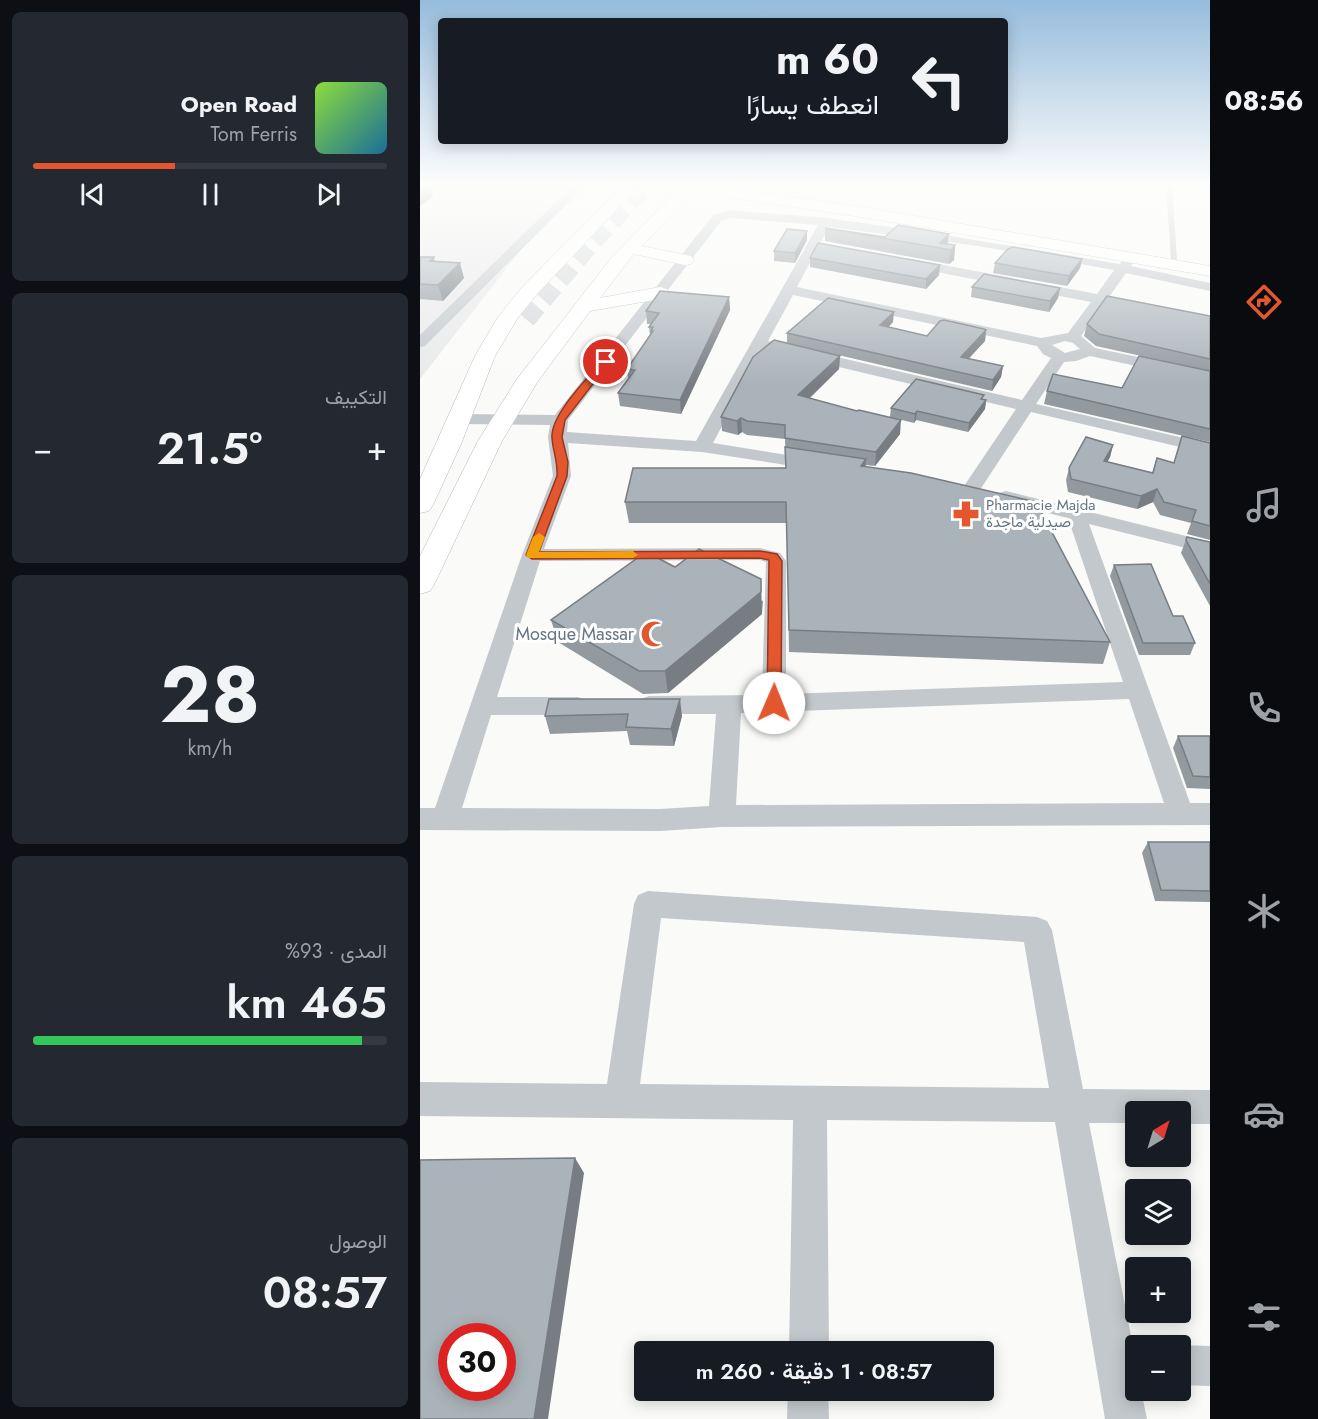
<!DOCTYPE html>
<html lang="ar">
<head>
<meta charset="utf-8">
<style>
  :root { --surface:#171b24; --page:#242831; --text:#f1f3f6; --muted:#9ea1a6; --line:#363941; --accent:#e4572e }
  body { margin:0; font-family:Jost,Vazirmatn,sans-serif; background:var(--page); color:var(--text); direction:rtl; height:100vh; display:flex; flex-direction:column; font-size:22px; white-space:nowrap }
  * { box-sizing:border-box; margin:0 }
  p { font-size:20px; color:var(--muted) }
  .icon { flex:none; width:33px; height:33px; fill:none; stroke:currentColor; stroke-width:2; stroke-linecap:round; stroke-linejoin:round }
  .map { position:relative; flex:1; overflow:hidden; direction:ltr }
  .sheet { display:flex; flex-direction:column; gap:12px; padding:12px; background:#0d0f14; width:420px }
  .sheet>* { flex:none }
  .top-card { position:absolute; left:18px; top:18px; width:570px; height:126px; border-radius:6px; box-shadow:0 3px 15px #0003; direction:rtl; background:#171b24; color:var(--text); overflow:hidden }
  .needle { width:39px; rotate:38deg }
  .fabs { position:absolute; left:705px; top:1101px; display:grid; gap:12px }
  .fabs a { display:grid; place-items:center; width:66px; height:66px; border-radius:6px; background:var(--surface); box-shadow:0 3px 15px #0003; font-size:30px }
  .speed { position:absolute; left:18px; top:1323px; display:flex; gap:12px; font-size:30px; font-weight:700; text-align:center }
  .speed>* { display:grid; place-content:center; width:78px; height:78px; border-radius:50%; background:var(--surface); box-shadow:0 3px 15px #0003; line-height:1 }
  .speed .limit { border:9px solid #d22; background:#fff; color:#111 }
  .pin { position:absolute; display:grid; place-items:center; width:51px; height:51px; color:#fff; margin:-26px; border:3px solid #fff; border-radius:50%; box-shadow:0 2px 6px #0007 }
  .me { position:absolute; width:66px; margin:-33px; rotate:1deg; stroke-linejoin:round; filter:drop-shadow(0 0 4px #0008) }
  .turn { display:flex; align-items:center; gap:21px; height:126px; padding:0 30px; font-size:27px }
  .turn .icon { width:78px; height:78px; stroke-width:2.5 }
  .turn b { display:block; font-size:42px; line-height:51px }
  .big { font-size:45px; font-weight:600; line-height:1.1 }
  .sheet .widget { flex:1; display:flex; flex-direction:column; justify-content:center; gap:9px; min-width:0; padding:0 21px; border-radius:9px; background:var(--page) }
  .sheet .dial { align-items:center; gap:0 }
  .dial b { font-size:78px; line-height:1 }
  .song { display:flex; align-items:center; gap:18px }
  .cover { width:72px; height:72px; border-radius:9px; background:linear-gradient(135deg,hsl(90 70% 55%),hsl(200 70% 35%)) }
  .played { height:6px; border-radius:3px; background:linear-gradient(90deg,var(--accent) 40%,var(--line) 40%) }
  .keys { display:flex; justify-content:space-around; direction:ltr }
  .heat { display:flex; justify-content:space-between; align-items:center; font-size:33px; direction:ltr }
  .charge { height:9px; border-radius:4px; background:linear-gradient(90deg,#34c759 93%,var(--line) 0) }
  .trip { position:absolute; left:214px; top:1341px; width:360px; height:60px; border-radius:6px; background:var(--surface); box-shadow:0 3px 15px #0003; font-weight:600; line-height:60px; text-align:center; direction:rtl }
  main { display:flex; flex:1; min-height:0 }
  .dock { display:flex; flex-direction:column; width:108px; justify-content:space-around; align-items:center; background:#090b0e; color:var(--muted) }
  .dock .icon { width:42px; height:42px }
  .dock .on { color:var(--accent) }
  .dock b { font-size:27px; color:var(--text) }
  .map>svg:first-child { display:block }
</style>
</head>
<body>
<main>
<nav class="dock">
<b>08:56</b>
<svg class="icon on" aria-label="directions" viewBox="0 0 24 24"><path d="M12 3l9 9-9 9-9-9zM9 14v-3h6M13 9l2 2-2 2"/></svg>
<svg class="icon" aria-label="music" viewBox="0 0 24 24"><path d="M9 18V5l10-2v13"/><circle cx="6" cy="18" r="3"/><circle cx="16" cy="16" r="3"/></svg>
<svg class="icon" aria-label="phone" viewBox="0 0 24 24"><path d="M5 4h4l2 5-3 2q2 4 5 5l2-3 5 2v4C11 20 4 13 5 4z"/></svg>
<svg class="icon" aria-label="climate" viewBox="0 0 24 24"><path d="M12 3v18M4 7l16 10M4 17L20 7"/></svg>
<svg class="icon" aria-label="car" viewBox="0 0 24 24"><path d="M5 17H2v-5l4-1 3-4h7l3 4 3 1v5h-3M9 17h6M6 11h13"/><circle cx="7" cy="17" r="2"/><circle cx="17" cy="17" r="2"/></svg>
<svg class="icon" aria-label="filters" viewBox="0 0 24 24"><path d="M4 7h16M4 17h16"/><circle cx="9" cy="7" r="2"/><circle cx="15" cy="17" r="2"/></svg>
</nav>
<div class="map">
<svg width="790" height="1419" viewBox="0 0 790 1419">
  <rect width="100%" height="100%" fill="#fafaf8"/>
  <path fill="#e8e9e9" d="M0,186H151L0,379Z"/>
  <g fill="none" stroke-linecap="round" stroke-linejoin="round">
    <path stroke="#d5d9db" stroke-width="17" stroke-dasharray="17 9" stroke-linecap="butt" d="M107,320L170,246L226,186"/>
    <g stroke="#b4b9bd" stroke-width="1">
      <g id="highway">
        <path d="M203,186H219L117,294L97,319L75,356L41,444L13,505L9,511L0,513V479L55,356L78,317L103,286Z"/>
        <path d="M262,186H294L454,209L790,266V276L454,219L273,192L222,246L271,256L274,260L271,264L265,265L214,254L180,298L240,287L247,289L249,293L247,297L240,299L170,311L118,381L82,441L14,585L10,591L0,594V556L58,441L97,379L192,257Z"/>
      </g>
    </g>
    <path fill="#c3c8cc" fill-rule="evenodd" d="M746,186H752L757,260L754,262L751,260Z"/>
    <g fill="#c3c8cc" fill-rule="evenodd">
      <path d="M153,186H165L5,346L0,347V335Z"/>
      <path d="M309,210L406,218L500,231L700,264L706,254L711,253L717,257L711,266L790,283V291L706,273L689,297L720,303L722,306L720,309L715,310L684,304L661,336L675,348L790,372V382L670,356L656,361L644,362L616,404L790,444V454L611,412L558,493H544L542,489L596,409L343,349L293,443L398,460L404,461L407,465L404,469L398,470L282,452L148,443L151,476L124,549L340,548L360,553L366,561V694L703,682L648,518L579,501L577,497L579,493L586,491L790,542V554L669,524L770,803H790V825L302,827L240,831L0,830V808H15L102,555L133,476L128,437L130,425L39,424L31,419L39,414L135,415L293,215ZM310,218L398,225L276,441L147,432L148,420L301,221ZM409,227L558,246L694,270L677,294L486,258L480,262L486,266L671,302L648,333L621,338L377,287ZM373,295L617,346L623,354L631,358L602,400L348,341ZM645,341L653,343L660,349L645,353L632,345ZM340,560L346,562L342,695L229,696L221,699L217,705L221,711L229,714H296L289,806L240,809L42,808L71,715H158L166,712L170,706L166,700L158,697H77L120,561ZM709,699L744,803L316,805L321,713Z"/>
      <path d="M228,891L617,917L627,921L632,930L663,1089L790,1090V1124H760V1112H716V1123H669L716,1361V1390H721L727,1419H685L635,1122L407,1120L409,1352H369L373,1120L0,1116V1082L187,1084L214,904L218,895ZM241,918L604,942L629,1088L220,1084Z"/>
      <path d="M760,1345L790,1346V1386L760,1385Z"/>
      <path d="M368,1390H408L409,1419H367Z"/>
    </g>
    <use href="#highway" fill="#fff" fill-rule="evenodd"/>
  </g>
  <g fill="#929a9f">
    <path d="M405,228L465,237L535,245L534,260L529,264L405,241Z"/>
    <path d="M387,231V240L375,263L354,261V251Z"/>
    <path d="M0,257H14L15,261L44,278L23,301L0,299Z"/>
    <path d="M390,258L519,275L506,289L390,267Z"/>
    <path d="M662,259L660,268L647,286L573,273L575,263Z"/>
    <path d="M552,287L640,288L638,298L629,312L551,297Z"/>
    <path d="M309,297L310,310L261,414L200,406L198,393L208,378L207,369L230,335L229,327L231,324H227L226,311Z"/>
    <path d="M790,316V442L624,404L627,391L702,388L789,371L676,346L664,336L667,324Z"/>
    <path d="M473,322L468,327L507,336L566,330L565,341L548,359L583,366L581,377L572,391L367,343V333Z"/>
    <path d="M420,356L419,369L389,399L480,434L455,466L445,465V466L690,642L683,664L369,652L367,523H209L205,502L366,468L365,439L327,435L322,432L318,435L302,431L301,417Z"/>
    <path d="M563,399L566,400L565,409L548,432L496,420L494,423L470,417L471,408Z"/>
    <path d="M790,443V540L767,534L771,523L740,515L733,502L717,509L648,492L646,480L649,468L693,445L690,457L687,462L732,473L737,458L753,463Z"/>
    <path d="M767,537L790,542V606L761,553Z"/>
    <path d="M694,565L753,616L775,643L770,655H719L690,576Z"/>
    <path d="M255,567L343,601L342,614L248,693L223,694L138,642L131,620Z"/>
    <path d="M129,699L262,716L254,746L210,745L207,731L130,734L125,716Z"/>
    <path d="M758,736H790V789L767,788L753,748Z"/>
    <path d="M728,842H790V902L735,901L722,853Z"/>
  </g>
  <g fill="#777d82">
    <path d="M5,186H10L13,197L0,206V189Z"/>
    <path d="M387,231V240L375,263V253Z"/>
    <path d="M529,234L527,248L520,243Z"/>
    <path d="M535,245L534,260L529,264L531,250Z"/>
    <path d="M662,259L660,268L647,286L649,276Z"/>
    <path d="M40,263L44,278L23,301L18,285Z"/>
    <path d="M520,265L519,275L506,289V279Z"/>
    <path d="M640,288L638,298L629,312L630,301Z"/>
    <path d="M309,297L310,310L261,414L260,400Z"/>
    <path d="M474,312L473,322L460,336V325Z"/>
    <path d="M566,330L565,341L540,368L541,357Z"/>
    <path d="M420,356L419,369L378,409V395Z"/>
    <path d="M583,366L581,377L572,391L573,380Z"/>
    <path d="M566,400L565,409L548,432L549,423Z"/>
    <path d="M497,411L496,420L494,423L495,414Z"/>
    <path d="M321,418L322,432L318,435L317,421Z"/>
    <path d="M481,420L480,434L455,466L456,452Z"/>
    <path d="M693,445L690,457L681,474L684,461Z"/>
    <path d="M446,459L445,480L441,466Z"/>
    <path d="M737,489L733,502L717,509L721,496Z"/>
    <path d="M341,579L342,614L248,693L245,671Z"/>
    <path d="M260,699L262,716L254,746L251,729Z"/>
    <path d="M155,1158L164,1173L128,1419H114Z"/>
  </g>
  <g fill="#aab3b9" stroke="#777d82" stroke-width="1.5" fill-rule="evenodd">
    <path d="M478,225L529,234L520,243L535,245L531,250L405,228L465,237Z"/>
    <path d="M367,229L387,231L375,253L354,251Z"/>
    <path d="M398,243L520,265L506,279L390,258Z"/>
    <path d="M593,247L662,259L649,276L575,263L588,249Z"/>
    <path d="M0,257H14L10,261L40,263L18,285L0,284Z"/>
    <path d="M564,274L640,288L630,301L552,287Z"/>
    <path d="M240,291L309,297L260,400L198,393L215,370L207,369L233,331H231L233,327H229L239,313L226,311Z"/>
    <path d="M687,296L790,316V359L679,334L667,324Z"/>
    <path d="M408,298L474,312L460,325L507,336L520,321L524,320L564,329L566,330L541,357L583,366L573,380L367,333Z"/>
    <path d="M354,340L420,356L378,395L437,411L439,410L481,420L456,452L365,438V425L327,421L321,418L317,421L301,417L333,357Z"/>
    <path d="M719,356L790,371V429L627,391L633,374L702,388Z"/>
    <path d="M496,379L564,395L561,399L566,400L549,423L497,411L495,414L471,408Z"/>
    <path d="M762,436L790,443V526L772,521L776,510L744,502L737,489L721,496L651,479L649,468L666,437L693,445L684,461L733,473L737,458L754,463Z"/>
    <path d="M365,447L446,459L441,466L491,473L616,502L690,642L369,630L366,502H205L213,468H366Z"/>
    <path d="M767,537L790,542V584L766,540Z"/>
    <path d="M279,549L341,579V592L245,671H219L131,620L226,552L255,567Z"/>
    <path d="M731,564L753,616H763L775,643H723L694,565Z"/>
    <path d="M129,699H260L251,729L206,727L208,714L125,716Z"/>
    <path d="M758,736H790V777L773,776Z"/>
    <path d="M728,842H790V891L741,890Z"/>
    <path d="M155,1158L114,1419H0V1160ZM32,1336H82V1388H32Z"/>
  </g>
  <linearGradient id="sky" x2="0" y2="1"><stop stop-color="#96bcdc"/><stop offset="0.48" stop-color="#fdfdfc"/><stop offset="1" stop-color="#fdfdfc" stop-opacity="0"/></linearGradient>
  <rect width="790" height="385" fill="url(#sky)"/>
  <path fill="#e4572e" stroke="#94391e" stroke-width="1.5" d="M183,360L190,362L145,420L142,437L148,462L147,476L119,552L340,551L357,554L362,561L361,703L359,707L354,708L347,703L349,560L340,558L112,559L106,555L137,476C138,460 133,453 132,438C130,415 168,378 183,360Z"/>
  <path fill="#f59e0b" d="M119,533L125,537L119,552L213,551L218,555L213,558H108L106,555L113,537Z"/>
  <defs>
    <g id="pharmacy-bare" transform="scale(2.07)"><path d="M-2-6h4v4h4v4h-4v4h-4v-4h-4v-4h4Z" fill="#e4572e" stroke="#fff" stroke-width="2.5" paint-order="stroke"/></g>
    <g id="mosque-bare" transform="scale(2.07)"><path d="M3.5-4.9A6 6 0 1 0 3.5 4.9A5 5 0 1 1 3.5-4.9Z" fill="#e4572e" stroke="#fff" stroke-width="2.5" paint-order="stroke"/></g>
  </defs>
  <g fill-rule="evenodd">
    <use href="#pharmacy-bare" x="546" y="514"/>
    <use href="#mosque-bare" x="234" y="634"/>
  </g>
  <g text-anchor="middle" stroke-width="6" stroke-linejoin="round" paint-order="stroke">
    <g font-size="15" fill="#657683" stroke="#fff" text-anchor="start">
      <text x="566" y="510">Pharmacie Majda<tspan x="566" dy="17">صيدلية ماجدة</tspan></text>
    </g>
    <g font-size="18" fill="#657683" stroke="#fff" text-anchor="end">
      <text x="214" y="640">Mosque Massar</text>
    </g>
  </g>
</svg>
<div class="fabs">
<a><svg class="needle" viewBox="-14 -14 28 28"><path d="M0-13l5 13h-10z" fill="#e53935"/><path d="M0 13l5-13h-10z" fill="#9ea1a6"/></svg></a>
<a><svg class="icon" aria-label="layers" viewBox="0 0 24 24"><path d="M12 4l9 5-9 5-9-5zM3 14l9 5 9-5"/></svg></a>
<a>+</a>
<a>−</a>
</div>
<div class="speed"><div class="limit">30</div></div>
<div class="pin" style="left:186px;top:362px;background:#d93025"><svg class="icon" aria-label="arrive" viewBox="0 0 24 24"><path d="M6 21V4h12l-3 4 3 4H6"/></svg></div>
<svg class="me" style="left:354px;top:703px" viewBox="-20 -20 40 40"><circle r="19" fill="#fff"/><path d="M0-13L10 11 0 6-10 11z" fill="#e4572e"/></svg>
<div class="trip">08:57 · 1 دقيقة · 260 m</div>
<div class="top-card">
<div class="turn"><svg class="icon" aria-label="left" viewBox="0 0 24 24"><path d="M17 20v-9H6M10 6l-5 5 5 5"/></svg><div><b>60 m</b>انعطف يسارًا</div></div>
</div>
</div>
<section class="sheet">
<div class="widget">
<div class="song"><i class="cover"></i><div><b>Open Road</b><p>Tom Ferris</p></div></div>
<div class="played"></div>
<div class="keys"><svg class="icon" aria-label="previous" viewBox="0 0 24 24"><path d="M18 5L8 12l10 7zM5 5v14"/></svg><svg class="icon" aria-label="pause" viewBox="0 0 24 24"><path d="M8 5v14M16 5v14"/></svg><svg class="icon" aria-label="next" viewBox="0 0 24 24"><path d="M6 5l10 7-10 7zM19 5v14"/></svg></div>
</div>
<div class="widget"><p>التكييف</p>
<div class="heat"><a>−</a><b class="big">21.5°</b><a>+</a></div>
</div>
<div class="widget dial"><b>28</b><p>km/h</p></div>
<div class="widget"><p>المدى · 93%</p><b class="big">465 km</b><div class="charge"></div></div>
<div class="widget"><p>الوصول</p><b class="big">08:57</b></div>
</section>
</main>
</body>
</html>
